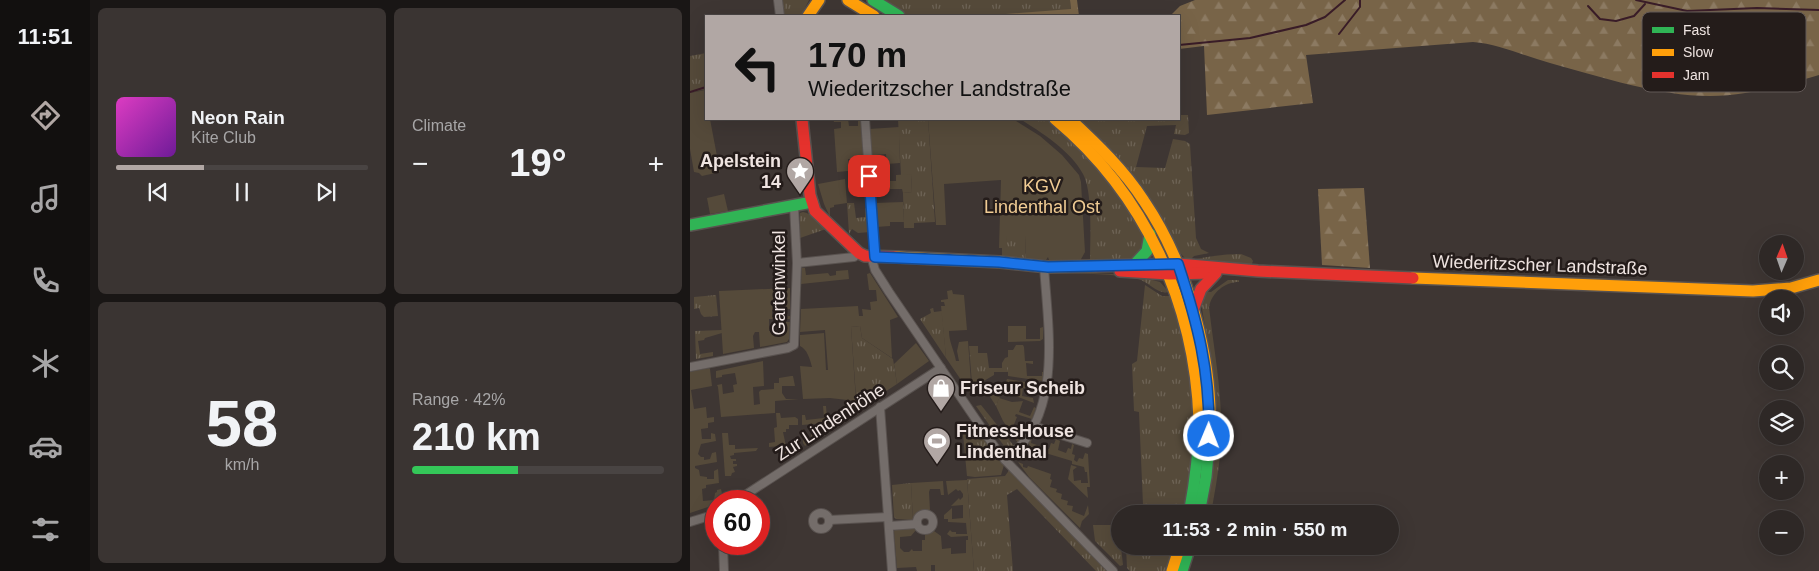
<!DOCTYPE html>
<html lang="en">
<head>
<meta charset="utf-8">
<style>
  :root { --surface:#2e2826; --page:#3a3432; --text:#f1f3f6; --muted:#a7a6a7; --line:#494443; --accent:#b1a7a4 }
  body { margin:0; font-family:Helvetica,sans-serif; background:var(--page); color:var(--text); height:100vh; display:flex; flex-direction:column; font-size:19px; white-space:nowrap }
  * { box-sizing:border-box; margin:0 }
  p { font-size:16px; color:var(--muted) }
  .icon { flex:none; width:28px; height:28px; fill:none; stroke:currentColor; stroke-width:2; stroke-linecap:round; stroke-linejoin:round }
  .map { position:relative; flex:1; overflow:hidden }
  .sheet { display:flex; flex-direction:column; gap:8px; padding:8px; background:#191615; width:600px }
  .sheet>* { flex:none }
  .hud { position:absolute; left:15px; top:15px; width:475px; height:105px; border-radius:0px; box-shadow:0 5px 20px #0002,0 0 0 1px var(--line); background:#b1a7a4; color:#111; overflow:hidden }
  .needle { width:32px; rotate:2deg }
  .tools { position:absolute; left:1069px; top:235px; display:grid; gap:10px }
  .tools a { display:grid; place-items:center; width:45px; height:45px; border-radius:50%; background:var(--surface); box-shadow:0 5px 20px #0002,0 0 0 1px var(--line); font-size:25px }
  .speed { position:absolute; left:15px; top:490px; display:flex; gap:10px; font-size:25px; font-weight:700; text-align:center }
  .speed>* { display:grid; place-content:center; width:65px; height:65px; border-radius:50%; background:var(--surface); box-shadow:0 5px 20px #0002,0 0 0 1px var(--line); line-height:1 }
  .speed .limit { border:8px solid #d22; background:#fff; color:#111 }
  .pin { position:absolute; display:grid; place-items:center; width:42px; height:42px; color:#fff; margin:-21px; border-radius:10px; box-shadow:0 2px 8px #0006 }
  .me { position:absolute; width:55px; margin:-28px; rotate:1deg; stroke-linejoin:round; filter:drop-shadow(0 0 4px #0008) }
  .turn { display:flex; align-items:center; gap:18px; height:105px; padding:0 20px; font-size:22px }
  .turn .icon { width:65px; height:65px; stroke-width:2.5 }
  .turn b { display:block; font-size:35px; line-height:42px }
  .big { font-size:38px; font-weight:600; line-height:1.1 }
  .sheet .widget { flex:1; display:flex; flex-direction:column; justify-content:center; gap:8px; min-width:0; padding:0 18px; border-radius:8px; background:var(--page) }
  .sheet .dial { align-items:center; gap:0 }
  .dial b { font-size:65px; line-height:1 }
  .song { display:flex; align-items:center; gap:15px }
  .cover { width:60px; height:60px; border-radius:8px; background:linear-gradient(135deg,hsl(310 70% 55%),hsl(280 70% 35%)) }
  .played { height:5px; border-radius:2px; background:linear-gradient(90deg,var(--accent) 35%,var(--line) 35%) }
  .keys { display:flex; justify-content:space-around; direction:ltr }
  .heat { display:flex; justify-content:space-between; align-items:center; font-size:28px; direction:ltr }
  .charge { height:8px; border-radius:4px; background:linear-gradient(90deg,#34c759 42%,var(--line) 0) }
  .sheet .tiles { flex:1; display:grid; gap:8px; grid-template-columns:repeat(2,1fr) }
  .trip { position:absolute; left:421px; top:505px; width:288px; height:50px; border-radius:25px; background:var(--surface); box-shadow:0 5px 20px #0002,0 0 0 1px var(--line); font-weight:600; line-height:50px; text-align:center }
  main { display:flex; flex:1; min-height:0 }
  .dock { display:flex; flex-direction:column; width:90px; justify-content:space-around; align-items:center; background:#12100f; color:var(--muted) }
  .dock .icon { width:35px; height:35px }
  .dock .selected { color:var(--accent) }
  .dock b { font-size:22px; color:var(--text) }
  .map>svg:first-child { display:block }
</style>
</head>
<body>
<main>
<nav class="dock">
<b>11:51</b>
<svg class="icon selected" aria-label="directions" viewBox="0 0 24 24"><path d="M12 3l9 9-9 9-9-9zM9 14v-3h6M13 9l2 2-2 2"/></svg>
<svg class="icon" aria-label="music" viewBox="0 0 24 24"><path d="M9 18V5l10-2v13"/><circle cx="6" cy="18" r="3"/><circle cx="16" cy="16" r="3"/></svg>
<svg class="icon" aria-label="phone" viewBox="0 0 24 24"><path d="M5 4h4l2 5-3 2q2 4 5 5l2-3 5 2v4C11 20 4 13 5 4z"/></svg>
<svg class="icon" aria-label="climate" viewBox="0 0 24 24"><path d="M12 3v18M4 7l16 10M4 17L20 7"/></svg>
<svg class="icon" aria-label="car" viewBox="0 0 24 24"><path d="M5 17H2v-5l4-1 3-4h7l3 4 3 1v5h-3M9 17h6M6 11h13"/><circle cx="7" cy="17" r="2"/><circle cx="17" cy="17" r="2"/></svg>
<svg class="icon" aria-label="filters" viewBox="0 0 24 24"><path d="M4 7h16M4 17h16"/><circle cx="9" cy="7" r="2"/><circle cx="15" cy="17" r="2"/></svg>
</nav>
<section class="sheet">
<div class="tiles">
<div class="widget">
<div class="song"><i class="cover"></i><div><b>Neon Rain</b><p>Kite Club</p></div></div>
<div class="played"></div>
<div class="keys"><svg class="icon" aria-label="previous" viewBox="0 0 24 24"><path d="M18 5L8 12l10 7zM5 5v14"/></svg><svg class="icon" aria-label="pause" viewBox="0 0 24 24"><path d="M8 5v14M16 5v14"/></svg><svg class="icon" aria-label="next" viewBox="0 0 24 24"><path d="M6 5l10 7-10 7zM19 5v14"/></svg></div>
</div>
<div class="widget"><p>Climate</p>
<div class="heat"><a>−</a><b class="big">19°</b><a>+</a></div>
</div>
<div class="widget dial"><b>58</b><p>km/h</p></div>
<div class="widget"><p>Range · 42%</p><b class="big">210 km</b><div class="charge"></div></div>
</div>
</section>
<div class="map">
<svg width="1129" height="571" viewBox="0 0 1129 571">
  <defs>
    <pattern id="grass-tufts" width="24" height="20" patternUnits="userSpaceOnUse" patternTransform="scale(1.25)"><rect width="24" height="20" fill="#554a3a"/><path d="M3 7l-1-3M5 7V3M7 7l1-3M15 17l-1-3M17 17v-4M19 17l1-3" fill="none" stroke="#6e6456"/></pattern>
    <pattern id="forest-firs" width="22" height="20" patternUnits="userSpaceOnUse" patternTransform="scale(1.25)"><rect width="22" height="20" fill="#786448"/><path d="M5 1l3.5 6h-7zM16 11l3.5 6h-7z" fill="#8c7a62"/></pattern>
  </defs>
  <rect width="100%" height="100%" fill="#3e3633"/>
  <g fill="url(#grass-tufts)">
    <path d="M90,0H119L111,16H93Z"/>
    <path d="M194,0H380L381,10L294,16H216Z"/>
    <path d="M16,53V89L0,93V56Z"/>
    <path d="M489,115H498L499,133L495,135L484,134L486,125L457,126L446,167L475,168L483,139L495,141L500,144L506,238L511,249L519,253L504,256L501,259H496L489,252L387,119L401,120L489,119Z"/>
    <path d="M208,119H238L245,222L224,223V228H214L213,193L222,192L221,175H211Z"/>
    <path d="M330,119H359L399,155L455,235L457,243L445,260L400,262C400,241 403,192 393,174C381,151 351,132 330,119Z"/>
    <path d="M157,203H164L166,218L175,217V208L178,207L180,232L168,233L162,229L159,234Z"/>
    <path d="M113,212C123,214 129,222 136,229L110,238V213Z"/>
    <path d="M316,236H335L336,259L312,258V248H316Z"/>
    <path d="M551,254L561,258L563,261L561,266L505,261L506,259C521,256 535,254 551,254Z"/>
    <path d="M378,272L443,275L470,282L479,292C468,295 459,282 448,279C422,273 395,274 369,273Z"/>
    <path d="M538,280H549V282C535,282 522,292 519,307C524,351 533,396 531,441C530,466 525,490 521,514H514L519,351L511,302L513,291L521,292Z"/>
    <path d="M455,285L472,296H481L496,346L507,424L495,514H434L441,513V506L453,505L449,412L444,411L442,364L447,361Z"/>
    <path d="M26,295L28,316L14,317L11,314L9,308L4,309V297Z"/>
    <path d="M243,308L244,312L252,311L256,358L230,319L241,313L240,309Z"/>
    <path d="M170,326L172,338L203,359L207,384L167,410L161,327Z"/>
    <path d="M32,330V333L15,338L14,340L8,341L10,354L23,352V356L6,359L5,331Z"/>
    <path d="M279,346H288V353H297L299,368H312V363L315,358L318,357V372H304V375L292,382L302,393L312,387V383L315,384L306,406L295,389L283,396Z"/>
    <path d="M291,405L324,446L320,447L314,446L286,406Z"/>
    <path d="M286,423L314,465L311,475L285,477L277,476L272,424Z"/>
    <path d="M320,469L419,571H406L327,489L317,495L323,571H284L277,479L315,476Z"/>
    <path d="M221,483L223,520L206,519L204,517L202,485Z"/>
    <path d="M403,525H422V539H430L433,565L430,566L405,541Z"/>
    <path d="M436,546H486L477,571H440L437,568Z"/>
  </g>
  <g fill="url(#forest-firs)">
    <path d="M380,0H387L389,16H291L381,9Z"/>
    <path d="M505,0H1129V75C1094,85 1057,96 1020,96C968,96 911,77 860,63C834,56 809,44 783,42L616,55L623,103L517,115L514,46L489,49V16H482V14L490,6Z"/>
    <path d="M674,188L680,268L632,265L628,189Z"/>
  </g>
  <g fill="#554a3a">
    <path d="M15,90L16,119H20L30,172L12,176L9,173L4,172L0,149V93Z"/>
    <path d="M143,119H158L159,126H168V119H171L174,166L171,167V159H158V171L147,172L144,129L151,128V122H144Z"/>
    <path d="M238,119H323L350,136L372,155L389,175L391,182L395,252L390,261L359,260L358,257L356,260L336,259L335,236H317L316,248H309L311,180L254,184L256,225H246Z"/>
    <path d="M209,127L210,163L197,164L196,154L186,155V157H180L179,129Z"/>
    <path d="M221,174L222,192L213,193L212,189H200V181H206V175Z"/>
    <path d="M155,179L157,203L144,205V207L140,208V217L134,204L128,184Z"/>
    <path d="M34,194L38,211L20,214L17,198Z"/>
    <path d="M213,202L214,222H200V226L186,227L185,203Z"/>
    <path d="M112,268H115L116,275L138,273L140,276L146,275V271L158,270L159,279L111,284Z"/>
    <path d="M180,273L208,317L200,320L202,358L172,338L170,326L161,327L166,401L140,398L113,399L110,366L122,367C120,359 117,349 110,346V335L134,333L136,370H138L135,330L110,332L111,309L168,306L169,316H173L172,309L181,310L180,302L187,301L186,290H179L177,274Z"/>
    <path d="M100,288V309L82,310V317L100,316V319H79V331H82L83,335H95V326L93,325V322H100L99,339L97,342L70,347L69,332H65L63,336L64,348L33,354L29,291Z"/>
    <path d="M262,290L263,294L274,295L277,330L259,331C259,342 264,350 266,361H269L267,351L269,342L278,341L282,396L256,358L251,306H255L254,302H251V300L258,299L257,291Z"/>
    <path d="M318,326H336V339H350V328L353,327V339L350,341L318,342Z"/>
    <path d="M226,343L239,361L207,384L204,364Z"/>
    <path d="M326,345H333L334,347L335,361H343V364L336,363L337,376H352V372H354L353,381L318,376V350H323Z"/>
    <path d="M73,361L74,386L63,387L64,405L70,404L69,392L71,390L84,389V383H89V378L101,376H103L105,386H92V393L96,399H109L85,401V413L31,417L28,387L27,385L32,384L33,394L44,392L43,385L47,384L45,373L32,375V377L26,378V371Z"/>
    <path d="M19,368L20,369L22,386L1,390L4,409L16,407L17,418L24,417V422L18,423V428L11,429L12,439H21V433L25,434L26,441L11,444L8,454L11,457H14V460L20,459L22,453L26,452L27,462L5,466V468L9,470L10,476L17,477V479H24V471L28,469L29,483L16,485V488L12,489L13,501L24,500L25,493L27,492V490L31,489L33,498L18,507L0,513V372Z"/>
    <path d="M317,379L335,382L337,389L333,388L332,396L343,398L344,403L312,391Z"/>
    <path d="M309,398L322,402L333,401L329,412L340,416L344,407L346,408L342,419L326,414L325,416L327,417L323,427L335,432L328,443L313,421L306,406Z"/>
    <path d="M133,406H136L137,418H150V410H153L155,419L115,446L113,443L112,429H114L115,437H121V434H127V429L135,428V423L112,425V415H115L116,420L134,418Z"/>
    <path d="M86,413H90L91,418L105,417L108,419V425H99V429H96V432H93L96,446H100L101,451L109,450L92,461L91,446L79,447V443L85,442L84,428L87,427Z"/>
    <path d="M32,433H38L39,445H45V449L68,448L66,451L44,453V455L40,456L41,459H46V461H43V464H47V466L43,467L45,472L42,473L41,476H35Z"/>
    <path d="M342,438L341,443L359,449L361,443L364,444L366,439L370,441L368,450L376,453L378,448L381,449L382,444L384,445L382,454L385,455L384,460L387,462L389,458L393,459L395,453L398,454L400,487H397L398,498L378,479L381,465L387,467L383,470L384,481L391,480V483H398L397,472H395L394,467L382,464V461L342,449L338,443Z"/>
    <path d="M328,462L333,464V467L337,468L338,466L361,474L360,479L362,480L360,487L367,489L366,492L372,494L371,499L378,501L377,505L383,506L382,511L394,516L398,505L399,514L392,521L390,528L339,477Z"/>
    <path d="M277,480L284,571H245V565H241V571H227L226,567L207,568L204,531C209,527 221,527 226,530L221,536L210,537V548L214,552H219L222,549L223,551H232V540H235V534L244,531L251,536L252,549L261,548V554L276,553V540H278V536L261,537L257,534L260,530L262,532H266V534H277L276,523L258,522V519H254V515L262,508V519L273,518V505L261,506L269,498L270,500L273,497V494L270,490L268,491L266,489L258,495L256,481Z"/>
    <path d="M253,481L254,495H251L250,489H240L239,492L240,510L230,513L223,520L221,483Z"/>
  </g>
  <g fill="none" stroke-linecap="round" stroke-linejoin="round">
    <g stroke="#391c27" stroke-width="2">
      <path d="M946,0L997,11L1067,8L1129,10"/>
      <path d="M898,6L910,19L926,21L944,16L955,4"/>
      <path d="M649,34L670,7V0"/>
      <path d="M489,45L560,38L616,25L635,17L655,0"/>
      <path d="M0,92L16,87"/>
    </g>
    <g stroke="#59524f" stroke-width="10">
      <g id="street">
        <path d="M88,0L90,16"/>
        <path d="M175,119L185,257"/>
        <path d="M181,256L185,270L199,292L304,446L315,460L423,571"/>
        <path d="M107,263L164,257"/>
        <path d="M0,367L98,348L104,345L107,263L104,206"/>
        <path d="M190,407L202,571"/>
        <path d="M343,426L397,443"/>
        <path d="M315,460C374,417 358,329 354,266"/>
        <path d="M46,501L251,368"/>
        <circle cx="131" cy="521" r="8"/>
        <circle cx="235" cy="522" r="8"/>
        <path d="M139,520L198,517"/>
        <path d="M0,522L26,514"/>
        <path d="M199,526L227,524"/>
        <path d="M33,544L34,571"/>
      </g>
    </g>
    <g stroke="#59524f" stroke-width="14">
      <g id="fast">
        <path d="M183,0L209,16"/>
        <path d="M0,225L122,202"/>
        <path d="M445,264L457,251L460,234"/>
        <path d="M499,514C505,483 509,452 509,420"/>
        <path d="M509,514L516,477L519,444"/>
        <path d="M492,571L500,546"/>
      </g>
    </g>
    <g stroke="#59524f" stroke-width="14">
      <g id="slow">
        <path d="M158,0L184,16"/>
        <path d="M118,16L129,0"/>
        <path d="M365,119C455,194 505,304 509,420"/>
        <path d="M380,119C407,144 434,170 454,201C498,266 526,365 519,444"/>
        <path d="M206,257L310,262L358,267L405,266"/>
        <path d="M723,278L1063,291L1101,288L1129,280"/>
        <path d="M482,571L490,546"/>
      </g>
    </g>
    <g stroke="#59524f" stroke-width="14">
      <g id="jam">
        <path d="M112,119L120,195L125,211L169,253L175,256L206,257"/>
        <path d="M405,266L488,264L568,271L723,278"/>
        <path d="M430,271L479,274L522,273"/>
        <path d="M503,310L511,289L526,273"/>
      </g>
    </g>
    <use href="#street" stroke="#746d6a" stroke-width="8"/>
    <use href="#fast" stroke="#30b455" stroke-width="11"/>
    <use href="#slow" stroke="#ff9f0a" stroke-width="11"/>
    <use href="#jam" stroke="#e5322d" stroke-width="11"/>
  </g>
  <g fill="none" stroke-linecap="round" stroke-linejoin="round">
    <g stroke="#114b97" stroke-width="12">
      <path id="route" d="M179,176L185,257L309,262L358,267L488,264C508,324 520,371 519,436"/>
    </g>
    <use href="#route" stroke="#1a73e8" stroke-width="9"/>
  </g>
  <defs>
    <g id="sight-pin" transform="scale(1.4375)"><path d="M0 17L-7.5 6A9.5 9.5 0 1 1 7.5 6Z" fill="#b1a7a4" stroke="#241c1a"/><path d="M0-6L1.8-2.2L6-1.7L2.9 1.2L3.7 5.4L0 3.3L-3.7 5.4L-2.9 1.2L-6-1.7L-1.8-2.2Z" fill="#fff"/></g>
    <g id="shop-pin" transform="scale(1.4375)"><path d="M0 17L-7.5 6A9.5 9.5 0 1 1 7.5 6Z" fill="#b1a7a4" stroke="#241c1a"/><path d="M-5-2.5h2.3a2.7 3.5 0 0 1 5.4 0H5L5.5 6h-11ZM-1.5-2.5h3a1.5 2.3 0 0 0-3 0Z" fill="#fff"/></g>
    <g id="stadium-pin" transform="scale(1.4375)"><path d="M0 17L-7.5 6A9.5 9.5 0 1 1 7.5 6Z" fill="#b1a7a4" stroke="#241c1a"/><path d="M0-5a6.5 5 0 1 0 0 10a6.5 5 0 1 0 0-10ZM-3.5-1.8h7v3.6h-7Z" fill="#fff"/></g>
  </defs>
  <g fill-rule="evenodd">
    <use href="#sight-pin" x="110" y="171"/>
    <use href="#shop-pin" x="251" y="388"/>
    <use href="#stadium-pin" x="247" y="441"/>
  </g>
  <g text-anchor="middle" stroke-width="5" stroke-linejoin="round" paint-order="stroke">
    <g font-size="18" font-weight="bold" fill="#efe4e1" stroke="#241c1a" text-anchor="start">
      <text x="91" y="167" text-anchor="end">Apelstein<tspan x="91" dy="21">14</tspan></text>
      <text x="270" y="394">Friseur Scheib</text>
      <text x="266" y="437">FitnessHouse<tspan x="266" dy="21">Lindenthal</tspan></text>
    </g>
    <g font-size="18" fill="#f1cc94" stroke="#241c1a">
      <text x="352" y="192">KGV<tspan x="352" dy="21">Lindenthal Ost</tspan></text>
    </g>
    <g font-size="18" fill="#efe4e1" stroke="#241c1a">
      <text transform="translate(850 265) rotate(2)" y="6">Wiederitzscher Landstraße</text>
      <text transform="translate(89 283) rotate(-90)" y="6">Gartenwinkel</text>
      <text transform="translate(140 422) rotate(-33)" y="6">Zur Lindenhöhe</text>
    </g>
  </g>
  <rect x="952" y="12" width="164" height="80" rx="8" fill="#241c1a" stroke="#615856" stroke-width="1"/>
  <rect x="962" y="27" width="22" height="6" fill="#30b455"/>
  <rect x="962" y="49" width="22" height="7" fill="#ff9f0a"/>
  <rect x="962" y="72" width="22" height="6" fill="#e5322d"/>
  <g font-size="14" fill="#efe4e1">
    <text x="993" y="35">Fast</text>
    <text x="993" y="57">Slow</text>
    <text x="993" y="80">Jam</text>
  </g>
</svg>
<div class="tools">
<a><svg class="needle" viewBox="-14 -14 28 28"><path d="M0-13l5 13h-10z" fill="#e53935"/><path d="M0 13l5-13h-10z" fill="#a7a6a7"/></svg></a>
<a><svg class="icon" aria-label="sound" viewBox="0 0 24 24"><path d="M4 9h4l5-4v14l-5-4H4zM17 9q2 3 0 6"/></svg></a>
<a><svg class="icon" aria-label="search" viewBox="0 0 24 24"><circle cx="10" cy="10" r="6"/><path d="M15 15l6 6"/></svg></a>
<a><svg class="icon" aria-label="layers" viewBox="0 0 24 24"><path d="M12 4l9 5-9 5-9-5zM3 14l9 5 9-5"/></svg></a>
<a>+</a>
<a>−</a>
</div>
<div class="speed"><div class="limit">60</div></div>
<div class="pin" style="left:179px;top:176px;background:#d93025"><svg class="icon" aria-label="arrive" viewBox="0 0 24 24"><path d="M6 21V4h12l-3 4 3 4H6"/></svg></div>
<svg class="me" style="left:519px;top:436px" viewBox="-20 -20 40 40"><circle r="17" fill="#1a73e8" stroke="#fff" stroke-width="3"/><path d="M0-11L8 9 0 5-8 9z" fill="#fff"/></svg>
<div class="trip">11:53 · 2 min · 550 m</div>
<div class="hud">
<div class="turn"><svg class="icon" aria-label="left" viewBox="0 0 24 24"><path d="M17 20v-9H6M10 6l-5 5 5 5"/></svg><div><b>170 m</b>Wiederitzscher Landstraße</div></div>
</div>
</div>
</main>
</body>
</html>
